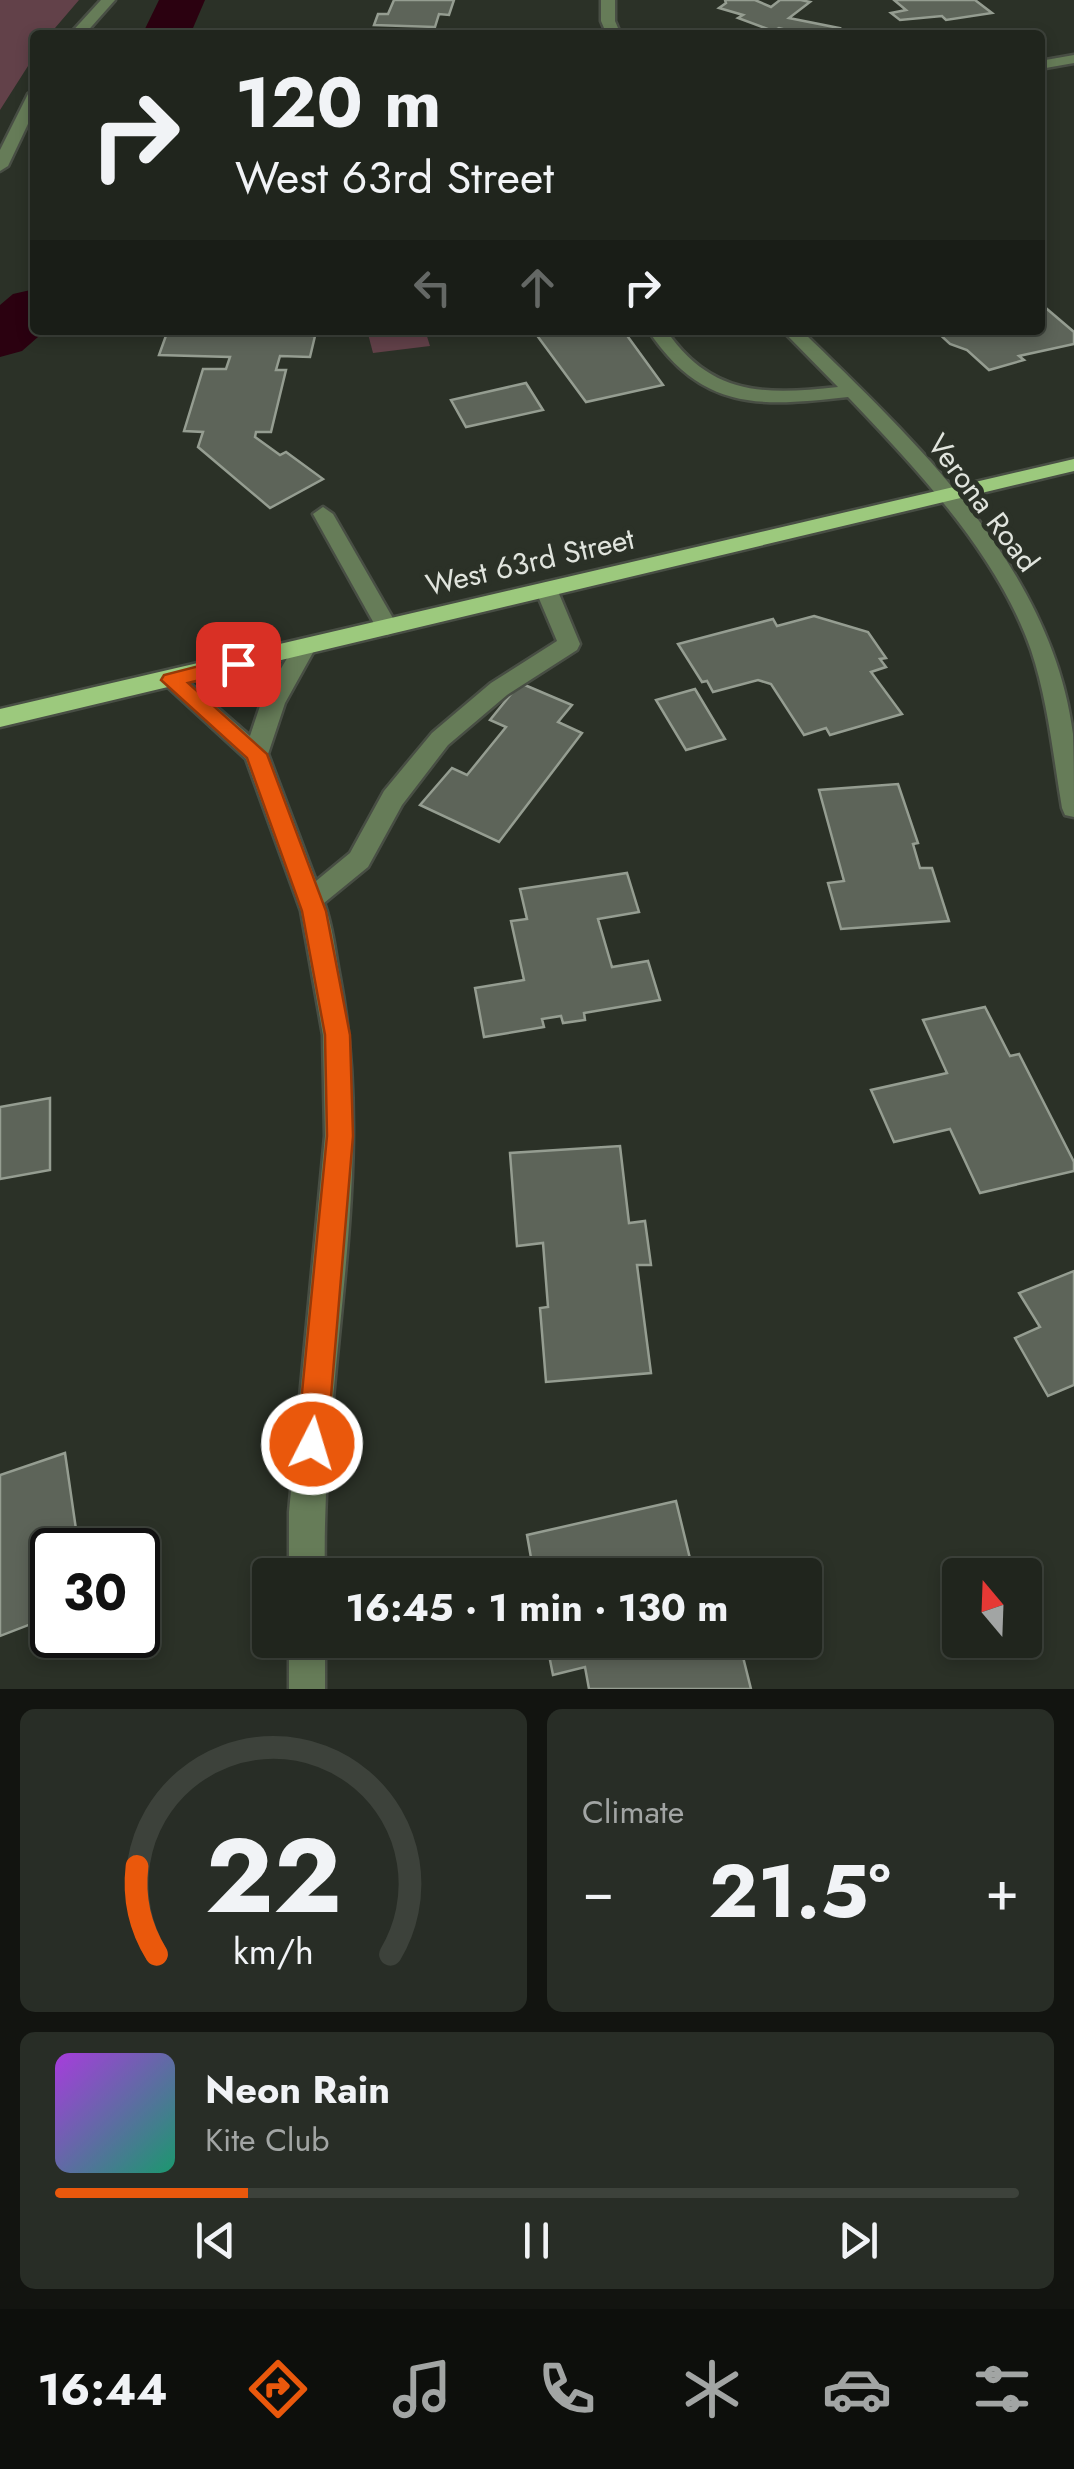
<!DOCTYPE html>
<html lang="en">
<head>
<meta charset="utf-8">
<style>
  :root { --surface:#20251d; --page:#282d26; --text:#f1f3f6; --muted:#a2a5a4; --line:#3d423b; --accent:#ea580c }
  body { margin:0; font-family:Jost,sans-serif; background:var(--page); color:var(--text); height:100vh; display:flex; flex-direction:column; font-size:38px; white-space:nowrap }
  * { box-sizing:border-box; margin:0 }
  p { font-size:32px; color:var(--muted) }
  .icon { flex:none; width:55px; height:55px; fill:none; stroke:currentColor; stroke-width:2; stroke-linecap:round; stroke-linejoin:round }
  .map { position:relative; height:1689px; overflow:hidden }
  .sheet { display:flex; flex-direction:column; gap:20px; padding:20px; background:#121410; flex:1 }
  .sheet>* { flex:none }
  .top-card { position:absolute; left:30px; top:30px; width:1015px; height:305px; border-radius:10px; box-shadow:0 5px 15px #0003,0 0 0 2px var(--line); background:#20251d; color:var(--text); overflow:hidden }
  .needle { width:65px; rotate:341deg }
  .buttons { position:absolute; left:942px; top:1558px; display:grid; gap:20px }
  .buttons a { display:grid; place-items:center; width:100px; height:100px; border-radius:10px; background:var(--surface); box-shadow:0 5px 15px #0003,0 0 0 2px var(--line); font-size:50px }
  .speed { position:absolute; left:30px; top:1528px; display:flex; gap:20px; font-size:50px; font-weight:700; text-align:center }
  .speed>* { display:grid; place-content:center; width:130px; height:130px; border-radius:50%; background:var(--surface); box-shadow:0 5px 15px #0003,0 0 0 2px var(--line); line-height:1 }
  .speed .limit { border:5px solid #111; border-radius:15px; background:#fff; color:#111 }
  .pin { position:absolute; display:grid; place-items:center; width:85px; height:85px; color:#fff; margin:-42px; border-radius:20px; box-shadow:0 5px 15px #0006 }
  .me { position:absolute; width:110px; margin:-55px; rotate:5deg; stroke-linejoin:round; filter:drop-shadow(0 0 8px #0008) }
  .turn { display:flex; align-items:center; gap:35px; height:210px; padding:0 40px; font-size:45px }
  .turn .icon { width:130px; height:130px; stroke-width:2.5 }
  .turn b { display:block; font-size:70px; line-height:85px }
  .lanes { display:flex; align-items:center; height:95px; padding:0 40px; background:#0003; justify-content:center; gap:50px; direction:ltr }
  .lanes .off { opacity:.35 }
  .big { font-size:75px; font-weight:700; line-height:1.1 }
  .sheet .widget { flex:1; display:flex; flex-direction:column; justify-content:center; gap:15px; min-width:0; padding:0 35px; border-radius:15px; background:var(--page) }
  .sheet .dial { align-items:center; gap:0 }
  .dial svg { height:260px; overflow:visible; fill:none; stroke:var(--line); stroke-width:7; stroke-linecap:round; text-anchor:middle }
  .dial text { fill:var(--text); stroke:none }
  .song { display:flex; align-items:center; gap:30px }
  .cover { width:120px; height:120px; border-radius:15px; background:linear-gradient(135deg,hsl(280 70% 55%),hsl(160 70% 35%)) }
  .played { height:10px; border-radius:5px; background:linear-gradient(90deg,var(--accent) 20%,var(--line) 20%) }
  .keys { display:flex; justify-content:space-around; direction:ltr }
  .heat { display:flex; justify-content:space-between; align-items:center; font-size:55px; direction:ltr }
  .sheet .tiles { flex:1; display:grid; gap:20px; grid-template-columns:1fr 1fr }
  .widget:last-child { grid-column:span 2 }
  .trip { position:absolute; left:252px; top:1558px; width:570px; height:100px; border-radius:10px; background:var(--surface); box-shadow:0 5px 15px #0003,0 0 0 2px var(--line); font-weight:700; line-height:100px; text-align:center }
  .dock { display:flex; height:160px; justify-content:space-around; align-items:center; background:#0d0f0c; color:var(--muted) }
  .dock .icon { width:70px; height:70px }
  .dock .active { color:var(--accent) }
  .dock b { font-size:45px; color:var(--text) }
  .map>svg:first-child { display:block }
</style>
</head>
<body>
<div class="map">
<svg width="1074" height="1689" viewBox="0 0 1074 1689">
  <rect width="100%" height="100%" fill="#2b3127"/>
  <g fill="#624149">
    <path d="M0,0H79L49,35H35V55L0,110Z"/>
    <path d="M367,330H425L430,346L373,353Z"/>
  </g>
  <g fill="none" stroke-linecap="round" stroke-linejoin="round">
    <g fill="#2b0110" fill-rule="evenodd">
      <path d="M159,0H205L190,35H142Z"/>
      <path d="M35,289V330H46L22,351L0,357V305L13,294Z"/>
    </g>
  </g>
  <g fill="#5d6459" stroke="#959d91" stroke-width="2.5">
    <path d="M394,0H454L449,15L439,14L435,27L374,25L378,14H388Z"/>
    <path d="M725,0H755L771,7L780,0H801L810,2L789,18L839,28L830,35H806L779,28L773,31L738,18L743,15L719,8L726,3Z"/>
    <path d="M894,0H975L992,13L946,20L942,16L900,20L891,13L906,10Z"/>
    <path d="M1047,309L1074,332V344L1019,356L1024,360L989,370L967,350L950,344L935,330H1040V311Z"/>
    <path d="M168,330L315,336L310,357L280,356L276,370H286L271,432H256L255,437L280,455L286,452L323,479L270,508L198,447L203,432L184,431L203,369H226L230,357L159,355Z"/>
    <path d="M533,330H623L663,385L586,402Z"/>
    <path d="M526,383L543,410L466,427L451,400Z"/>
    <path d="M814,616L868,632L886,658L880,659L886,667L871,672L902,714L830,735L826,728L804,735L771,684L758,680L713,692L707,681L702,682L678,644L773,619L777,626Z"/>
    <path d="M520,683L572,705L558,722L582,733L499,842L420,805L452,768L467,775L506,727L490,720Z"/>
    <path d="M695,689L725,739L686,750L656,700Z"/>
    <path d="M898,784L918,843L913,844L920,868H932L949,921L841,929L828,883L844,881L819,790Z"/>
    <path d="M627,873L639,912L598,919L612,967L648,961L660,1000L584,1013L585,1020L563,1023L561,1016L542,1019L544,1027L484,1037L475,988L524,980L511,921L527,919L520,889Z"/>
    <path d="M985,1007L1010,1056L1019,1054L1074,1162V1171L980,1193L950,1129L894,1142L871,1090L947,1073L923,1020Z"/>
    <path d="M50,1098V1170L0,1179V1107Z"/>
    <path d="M620,1146L629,1223L645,1221L651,1265H637L651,1373L546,1382L540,1308L548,1307L543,1243L517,1246L510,1153Z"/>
    <path d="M1074,1271V1385L1048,1396L1015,1338L1040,1327L1019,1293Z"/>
    <path d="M65,1453L79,1550H52V1616L0,1636V1475Z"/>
    <path d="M676,1501L694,1575H534L527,1535Z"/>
    <path d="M546,1640H710L711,1648L739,1641L751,1689H589L585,1667L553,1675Z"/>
  </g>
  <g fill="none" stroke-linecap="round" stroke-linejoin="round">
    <g stroke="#484e44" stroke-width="5">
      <g id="minor">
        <path d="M101,0H115L84,35H69Z"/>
        <path d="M601,0H615V21L621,35H607L601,21Z"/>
        <path d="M1074,55V63L1040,69V61Z"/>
        <path d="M35,90V109L8,166L0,171V150L28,94Z"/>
        <path d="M648,330H666C711,396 764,395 838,387L782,330H801C915,441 1052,568 1073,734C1074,761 1074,790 1074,817L1065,815L1062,808C1053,755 1048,701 1031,650C997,553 917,470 848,397C759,407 702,411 648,330Z"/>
        <path d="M323,507L333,514L398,627L395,632L387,635L376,627L313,514Z"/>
        <path d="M546,582L557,589L580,644L577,650L507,695L448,745L402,805L368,867L324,903C333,926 335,953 340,978C378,1175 320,1376 325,1575H289V1512L325,1136L323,1035L301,911L246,759L160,680L163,674H179L250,736L261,703L297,641H313L316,647L285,703L268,754L316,881L350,853L384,791L432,733L491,683L557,641L535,589Z"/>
        <rect x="289" y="1640" width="36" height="49"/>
      </g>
    </g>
    <g stroke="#484e44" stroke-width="5">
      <path id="major" d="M1074,459V471L0,727V709Z"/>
    </g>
    <use href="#minor" fill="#667c58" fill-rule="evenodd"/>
    <use href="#major" fill="#9cc97d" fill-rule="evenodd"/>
  </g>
  <path fill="#ea580c" stroke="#983908" stroke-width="2.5" d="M238,656L245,658V669L188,683L267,754L326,911L350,1035L353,1136L327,1444L323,1455L312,1460L302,1455L297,1444L327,1136L325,1035L302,911L247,758L161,680L164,675Z"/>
  <g text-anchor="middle" stroke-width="10" stroke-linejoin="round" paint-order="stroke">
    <g font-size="30" fill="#e0e4dd" stroke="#2b3127">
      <text transform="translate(983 503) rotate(53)" y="10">Verona Road</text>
      <text transform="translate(530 562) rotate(-13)" y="10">West 63rd Street</text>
    </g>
  </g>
</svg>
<div class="buttons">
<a><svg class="needle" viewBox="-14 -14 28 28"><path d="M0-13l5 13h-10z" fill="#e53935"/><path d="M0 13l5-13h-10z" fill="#a2a5a4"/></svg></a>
</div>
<div class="speed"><div class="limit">30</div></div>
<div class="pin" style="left:238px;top:664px;background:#d93025"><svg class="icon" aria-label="arrive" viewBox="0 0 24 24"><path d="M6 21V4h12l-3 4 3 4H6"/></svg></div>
<svg class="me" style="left:312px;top:1444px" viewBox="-20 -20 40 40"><circle r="17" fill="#ea580c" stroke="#fff" stroke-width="3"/><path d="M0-11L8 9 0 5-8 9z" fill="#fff"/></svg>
<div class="trip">16:45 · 1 min · 130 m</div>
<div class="top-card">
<div class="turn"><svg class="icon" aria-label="right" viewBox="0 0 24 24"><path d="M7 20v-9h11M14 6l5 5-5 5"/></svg><div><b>120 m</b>West 63rd Street</div></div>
<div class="lanes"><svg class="icon off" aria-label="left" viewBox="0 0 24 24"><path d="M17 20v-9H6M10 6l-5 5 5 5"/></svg><svg class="icon off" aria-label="ahead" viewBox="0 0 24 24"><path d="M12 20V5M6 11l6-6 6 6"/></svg><svg class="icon" aria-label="right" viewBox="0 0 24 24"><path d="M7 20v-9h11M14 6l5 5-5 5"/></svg></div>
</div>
</div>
<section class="sheet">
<div class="tiles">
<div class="widget dial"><svg viewBox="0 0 100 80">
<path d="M14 69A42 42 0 1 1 86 69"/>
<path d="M14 69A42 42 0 0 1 8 42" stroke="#ea580c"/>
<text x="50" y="56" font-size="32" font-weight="700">22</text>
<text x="50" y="72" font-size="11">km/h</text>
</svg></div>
<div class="widget"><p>Climate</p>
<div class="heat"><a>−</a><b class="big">21.5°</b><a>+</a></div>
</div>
<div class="widget">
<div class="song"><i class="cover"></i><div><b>Neon Rain</b><p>Kite Club</p></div></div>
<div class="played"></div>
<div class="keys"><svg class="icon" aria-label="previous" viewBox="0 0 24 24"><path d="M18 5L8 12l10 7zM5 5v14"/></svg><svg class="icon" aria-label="pause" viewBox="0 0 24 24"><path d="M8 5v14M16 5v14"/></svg><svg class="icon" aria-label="next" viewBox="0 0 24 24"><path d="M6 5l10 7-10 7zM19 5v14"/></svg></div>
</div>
</div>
</section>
<nav class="dock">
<b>16:44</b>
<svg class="icon active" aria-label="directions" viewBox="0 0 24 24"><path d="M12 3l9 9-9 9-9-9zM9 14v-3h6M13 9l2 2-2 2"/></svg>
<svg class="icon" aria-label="music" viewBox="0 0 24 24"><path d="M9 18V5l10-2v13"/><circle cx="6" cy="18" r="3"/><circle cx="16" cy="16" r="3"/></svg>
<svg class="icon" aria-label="phone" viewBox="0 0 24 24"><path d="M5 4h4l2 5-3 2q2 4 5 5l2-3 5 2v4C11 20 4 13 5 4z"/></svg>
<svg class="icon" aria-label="climate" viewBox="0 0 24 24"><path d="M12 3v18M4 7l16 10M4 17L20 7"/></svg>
<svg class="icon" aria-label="car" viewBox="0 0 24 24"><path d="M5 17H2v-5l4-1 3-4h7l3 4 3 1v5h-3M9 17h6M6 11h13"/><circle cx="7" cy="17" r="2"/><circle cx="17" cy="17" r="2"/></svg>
<svg class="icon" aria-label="filters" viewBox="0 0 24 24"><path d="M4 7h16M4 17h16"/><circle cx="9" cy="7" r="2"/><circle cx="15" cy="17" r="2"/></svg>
</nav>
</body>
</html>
